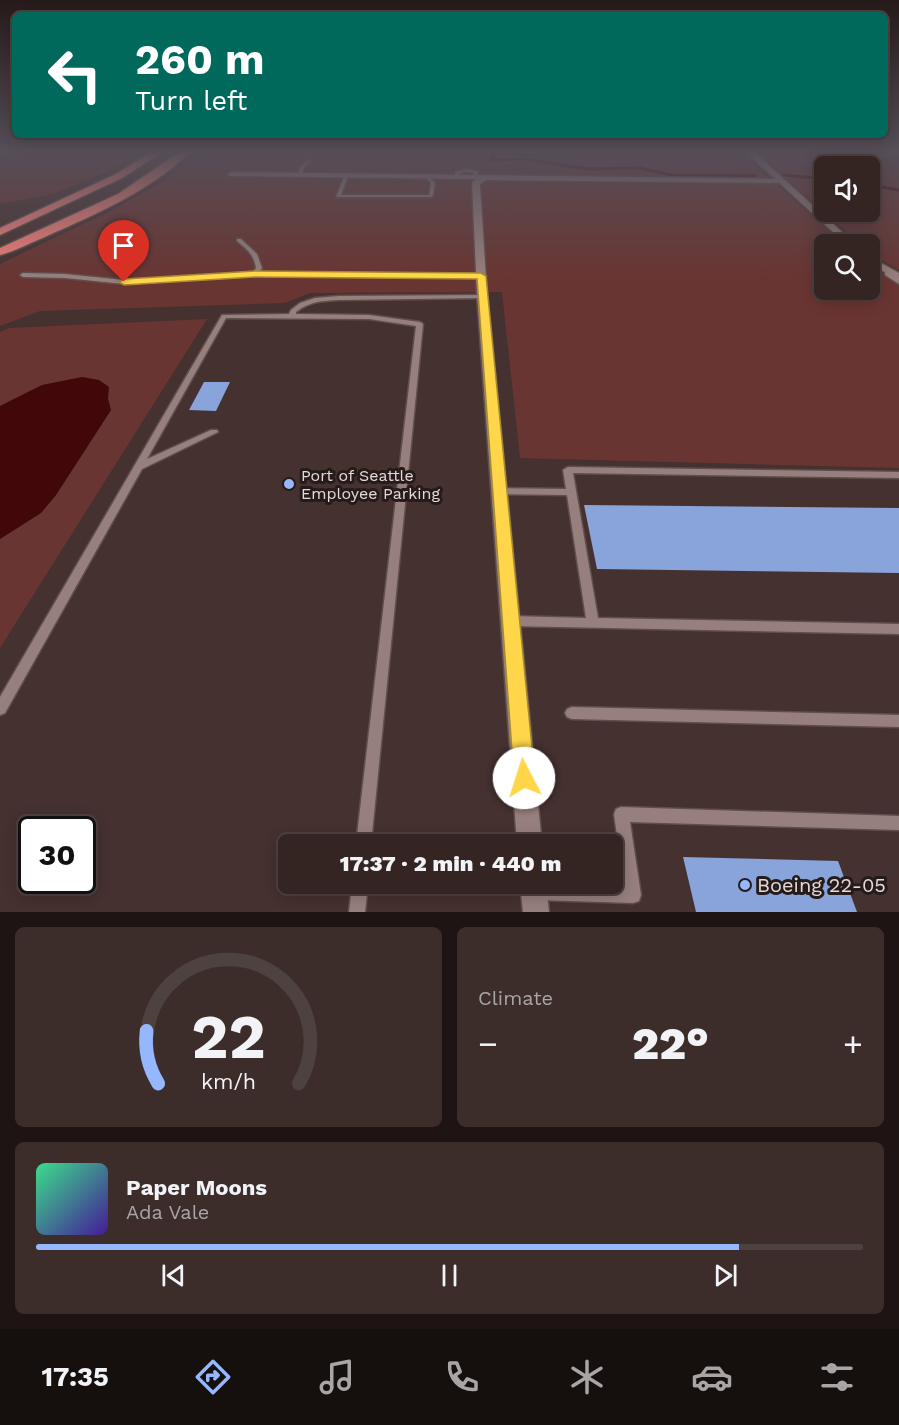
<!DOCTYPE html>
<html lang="en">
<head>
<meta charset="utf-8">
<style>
  :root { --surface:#342523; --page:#3c2d2b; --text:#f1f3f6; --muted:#a9a5a6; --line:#4e4241; --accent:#94b7fd }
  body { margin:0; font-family:"Work Sans",sans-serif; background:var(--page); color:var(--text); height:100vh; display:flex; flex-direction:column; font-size:22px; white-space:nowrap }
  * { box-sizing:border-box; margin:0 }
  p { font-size:20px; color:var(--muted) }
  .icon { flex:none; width:33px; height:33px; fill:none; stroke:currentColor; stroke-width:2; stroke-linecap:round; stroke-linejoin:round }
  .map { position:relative; height:912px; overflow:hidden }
  .sheet { display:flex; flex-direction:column; gap:15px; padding:15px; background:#1d1413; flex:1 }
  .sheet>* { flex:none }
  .top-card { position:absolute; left:12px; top:12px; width:876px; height:126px; border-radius:9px; box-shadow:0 3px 15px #0003,0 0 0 2px var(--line); background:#00695c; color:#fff; overflow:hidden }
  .tools { position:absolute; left:814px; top:156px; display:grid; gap:12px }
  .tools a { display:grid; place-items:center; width:66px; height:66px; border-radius:9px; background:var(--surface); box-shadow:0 3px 15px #0003,0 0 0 2px var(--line); font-size:30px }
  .speed { position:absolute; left:18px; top:816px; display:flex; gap:12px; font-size:30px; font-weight:700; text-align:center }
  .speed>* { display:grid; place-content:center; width:78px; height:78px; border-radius:50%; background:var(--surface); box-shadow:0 3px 15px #0003,0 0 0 2px var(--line); line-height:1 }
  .speed .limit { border:3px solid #111; border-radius:9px; background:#fff; color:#111 }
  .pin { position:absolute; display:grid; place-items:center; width:51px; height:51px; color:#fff; margin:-62px -26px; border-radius:50% 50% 50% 0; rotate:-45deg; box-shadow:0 0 6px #0007 }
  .pin .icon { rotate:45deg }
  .me { position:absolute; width:66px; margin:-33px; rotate:355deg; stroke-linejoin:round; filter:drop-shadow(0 0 4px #0008) }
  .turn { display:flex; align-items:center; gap:21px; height:126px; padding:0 24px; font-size:27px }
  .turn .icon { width:78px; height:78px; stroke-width:2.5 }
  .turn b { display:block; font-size:42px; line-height:51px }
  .big { font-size:45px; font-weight:800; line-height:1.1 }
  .sheet .tile { flex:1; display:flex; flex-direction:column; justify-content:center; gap:9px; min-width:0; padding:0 21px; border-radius:9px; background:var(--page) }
  .sheet .dial { align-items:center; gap:0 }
  .dial svg { height:156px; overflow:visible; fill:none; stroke:var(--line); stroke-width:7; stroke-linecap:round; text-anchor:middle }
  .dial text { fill:var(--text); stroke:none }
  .song { display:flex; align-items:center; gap:18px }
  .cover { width:72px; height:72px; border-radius:9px; background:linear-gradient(135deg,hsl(150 70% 55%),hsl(260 70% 35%)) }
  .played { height:6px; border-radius:3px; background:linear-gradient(90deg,var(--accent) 85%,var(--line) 85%) }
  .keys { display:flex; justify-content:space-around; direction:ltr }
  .heat { display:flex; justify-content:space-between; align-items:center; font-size:33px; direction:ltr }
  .sheet .tiles { flex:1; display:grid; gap:15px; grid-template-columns:1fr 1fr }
  .tile:last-child { grid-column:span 2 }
  .trip { position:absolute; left:278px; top:834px; width:345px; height:60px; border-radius:9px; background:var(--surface); box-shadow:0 3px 15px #0003,0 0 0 2px var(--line); font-weight:800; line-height:60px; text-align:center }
  .menu { display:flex; height:96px; justify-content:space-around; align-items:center; background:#150f0e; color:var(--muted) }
  .menu .icon { width:42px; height:42px }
  .menu .active { color:var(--accent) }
  .menu b { font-size:27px; color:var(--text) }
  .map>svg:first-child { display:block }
</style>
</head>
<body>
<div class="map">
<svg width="899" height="912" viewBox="0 0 899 912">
  <rect width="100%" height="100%" fill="#45312f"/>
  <g fill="#693532" fill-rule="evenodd">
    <path d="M0,151H140L108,171L53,194L0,204Z"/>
    <path d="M204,151H507L508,157L570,160L580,151H738L845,244H825V290H870V266L899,282V468L520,458L502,292L310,293L285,303L40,311L0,326V264L106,213L159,184Z"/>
    <path d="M755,151H899V270L872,255L870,244H860ZM825,166H870V212H825Z"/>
    <path d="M207,319L0,648V539L41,513L56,495L111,410L108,399L42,385L0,406V332L9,328Z"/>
  </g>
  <path fill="#410709" d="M82,377L99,380L109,387L108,399L111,410L56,495L41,513L0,539V406L42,385Z"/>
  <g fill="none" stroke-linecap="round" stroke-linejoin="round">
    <g stroke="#410709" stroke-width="3">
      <path d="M496,151L491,160L525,159L588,169L639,168L672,175L755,176"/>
      <path d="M784,175L825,179"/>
      <path d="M870,185L899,190"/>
    </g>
  </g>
  <g fill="#88a4db">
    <path d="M204,382H230L216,411L189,410Z"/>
    <path d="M584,505L899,508V573L597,569Z"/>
    <path d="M683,857L838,861L857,912H696Z"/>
  </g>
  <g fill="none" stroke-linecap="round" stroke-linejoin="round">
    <g stroke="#5f4e4d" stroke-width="3">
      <g id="service">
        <path d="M307,160L311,161L304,168L301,176H297L300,168Z"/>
        <path d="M466,169L477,171L479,179H475L473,173L466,171L459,174L458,179H454L455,172Z"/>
        <path d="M346,175L348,176L341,195H429L431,183L426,177L428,176L435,183L433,196L431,197H336L344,176Z"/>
        <path d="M237,239H241L257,254L262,268L259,272L481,274L484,276L481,278L255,276L124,284L65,278L23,277L20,275L23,273L65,274L124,280L253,272L256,268C254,255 247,249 237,241Z"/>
        <path d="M483,295L486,297L485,298L339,300C322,301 310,301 296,312V314L369,315L420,322L423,324L371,844H356L416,326L369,319L226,318L147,459L211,430H217L218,432L142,469L5,713L0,715V697L222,315L289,314L291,310L300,303L315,298L339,296Z"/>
        <path d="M568,467L899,472V478L573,473L598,618L899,624V634L511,626L507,624L505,621L507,618L511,616L586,618L567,495L499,494L494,491L499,488L566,489L563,470Z"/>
        <path d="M572,707L899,715V727L572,719L567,717L565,713L567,709Z"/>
        <path d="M621,807L899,816V830L630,822L641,895L639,901L633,903L537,900L531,898L529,892L531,886L537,884L624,887L614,814L616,809Z"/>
        <path d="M352,884H368L365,912H349Z"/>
      </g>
    </g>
    <g stroke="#5f4e4d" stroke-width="3">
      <g id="minor">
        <path d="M232,172L778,179L782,181L778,183L486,180L480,184L487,294L542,844H517L477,294L472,183L476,179L229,176L228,174Z"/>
        <path d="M885,271H893L899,276V284L885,275Z"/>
        <path d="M520,884H546L549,912H523Z"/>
      </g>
    </g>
    <g stroke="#5f4e4d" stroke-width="3">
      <g id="tertiary">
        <path d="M745,151H753L855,244H846Z"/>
        <path d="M870,257L899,273V280L870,264Z"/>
      </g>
    </g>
    <g stroke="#5f4e4d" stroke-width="3">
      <g id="motorway">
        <path d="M153,151H164L122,178L0,235V228L116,174Z"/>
        <path d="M181,151H191C152,190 96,214 47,236C32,242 16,251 0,255V248L118,194Z"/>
      </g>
    </g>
    <use href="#service" fill="#977f7d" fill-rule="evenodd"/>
    <use href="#minor" fill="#977f7d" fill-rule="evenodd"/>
    <use href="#tertiary" fill="#977f7d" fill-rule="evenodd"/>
    <use href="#motorway" fill="#f6817a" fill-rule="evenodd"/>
  </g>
  <linearGradient id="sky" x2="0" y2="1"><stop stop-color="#261b1a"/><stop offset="0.54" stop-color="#564e58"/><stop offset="1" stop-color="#564e58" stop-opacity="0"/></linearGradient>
  <rect width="899" height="279" fill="url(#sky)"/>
  <path fill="#ffd54a" stroke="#a68a30" stroke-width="1.5" d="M255,271L481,273L486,276L535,778L532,785L524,788L517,785L514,778L477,279L255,277L124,285L119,282L124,279Z"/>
  <g fill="#94b7fd" stroke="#251b1a" stroke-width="2">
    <circle cx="289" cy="484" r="6"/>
    <circle cx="745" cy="885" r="6"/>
  </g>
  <g text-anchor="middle" stroke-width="6" stroke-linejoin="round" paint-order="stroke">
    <g font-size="16" fill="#e7d9d8" stroke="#251b1a" text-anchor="start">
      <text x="301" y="481">Port of Seattle<tspan x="301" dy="18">Employee Parking</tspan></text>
    </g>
    <g font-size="20" fill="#e7d9d8" stroke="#251b1a" text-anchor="start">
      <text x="757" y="892">Boeing 22-05</text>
    </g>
  </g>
</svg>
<div class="tools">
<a><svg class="icon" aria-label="sound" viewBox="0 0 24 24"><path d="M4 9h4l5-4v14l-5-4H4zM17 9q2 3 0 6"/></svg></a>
<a><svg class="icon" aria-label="search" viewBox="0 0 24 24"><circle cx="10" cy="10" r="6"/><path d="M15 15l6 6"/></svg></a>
</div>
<div class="speed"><div class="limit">30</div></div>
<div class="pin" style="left:124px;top:282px;background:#d93025"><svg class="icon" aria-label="arrive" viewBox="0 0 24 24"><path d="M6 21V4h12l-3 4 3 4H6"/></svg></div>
<svg class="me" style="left:524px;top:778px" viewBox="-20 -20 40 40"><circle r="19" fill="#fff"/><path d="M0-13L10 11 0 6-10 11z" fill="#ffd54a"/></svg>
<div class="trip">17:37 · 2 min · 440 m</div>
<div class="top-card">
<div class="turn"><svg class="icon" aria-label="left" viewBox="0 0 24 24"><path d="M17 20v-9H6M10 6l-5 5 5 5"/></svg><div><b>260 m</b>Turn left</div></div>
</div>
</div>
<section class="sheet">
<div class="tiles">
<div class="tile dial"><svg viewBox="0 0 100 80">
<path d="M14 69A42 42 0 1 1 86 69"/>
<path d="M14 69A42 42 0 0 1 8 42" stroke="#94b7fd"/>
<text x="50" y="56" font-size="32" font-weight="700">22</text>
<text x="50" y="72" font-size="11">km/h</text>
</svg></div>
<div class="tile"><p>Climate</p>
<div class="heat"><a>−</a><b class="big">22°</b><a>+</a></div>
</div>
<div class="tile">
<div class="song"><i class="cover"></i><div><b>Paper Moons</b><p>Ada Vale</p></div></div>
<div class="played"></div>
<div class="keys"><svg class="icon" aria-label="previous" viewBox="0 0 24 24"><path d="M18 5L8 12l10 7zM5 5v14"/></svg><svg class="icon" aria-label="pause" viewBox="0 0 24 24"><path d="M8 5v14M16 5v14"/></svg><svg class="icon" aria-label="next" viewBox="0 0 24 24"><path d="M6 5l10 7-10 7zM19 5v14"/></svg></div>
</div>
</div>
</section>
<nav class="menu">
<b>17:35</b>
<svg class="icon active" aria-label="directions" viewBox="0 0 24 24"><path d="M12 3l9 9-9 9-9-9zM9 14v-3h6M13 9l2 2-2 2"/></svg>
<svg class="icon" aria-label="music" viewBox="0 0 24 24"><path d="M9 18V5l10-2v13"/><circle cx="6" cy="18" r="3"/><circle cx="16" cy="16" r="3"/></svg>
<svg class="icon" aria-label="phone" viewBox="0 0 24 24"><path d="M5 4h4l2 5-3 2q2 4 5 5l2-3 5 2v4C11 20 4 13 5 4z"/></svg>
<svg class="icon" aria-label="climate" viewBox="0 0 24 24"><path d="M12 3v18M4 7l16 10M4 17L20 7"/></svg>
<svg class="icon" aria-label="car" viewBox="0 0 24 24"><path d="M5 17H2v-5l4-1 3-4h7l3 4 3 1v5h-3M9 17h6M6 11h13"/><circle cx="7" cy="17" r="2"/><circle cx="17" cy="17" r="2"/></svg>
<svg class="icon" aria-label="filters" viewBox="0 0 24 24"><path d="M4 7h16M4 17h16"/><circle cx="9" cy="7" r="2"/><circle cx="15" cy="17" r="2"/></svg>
</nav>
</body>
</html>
